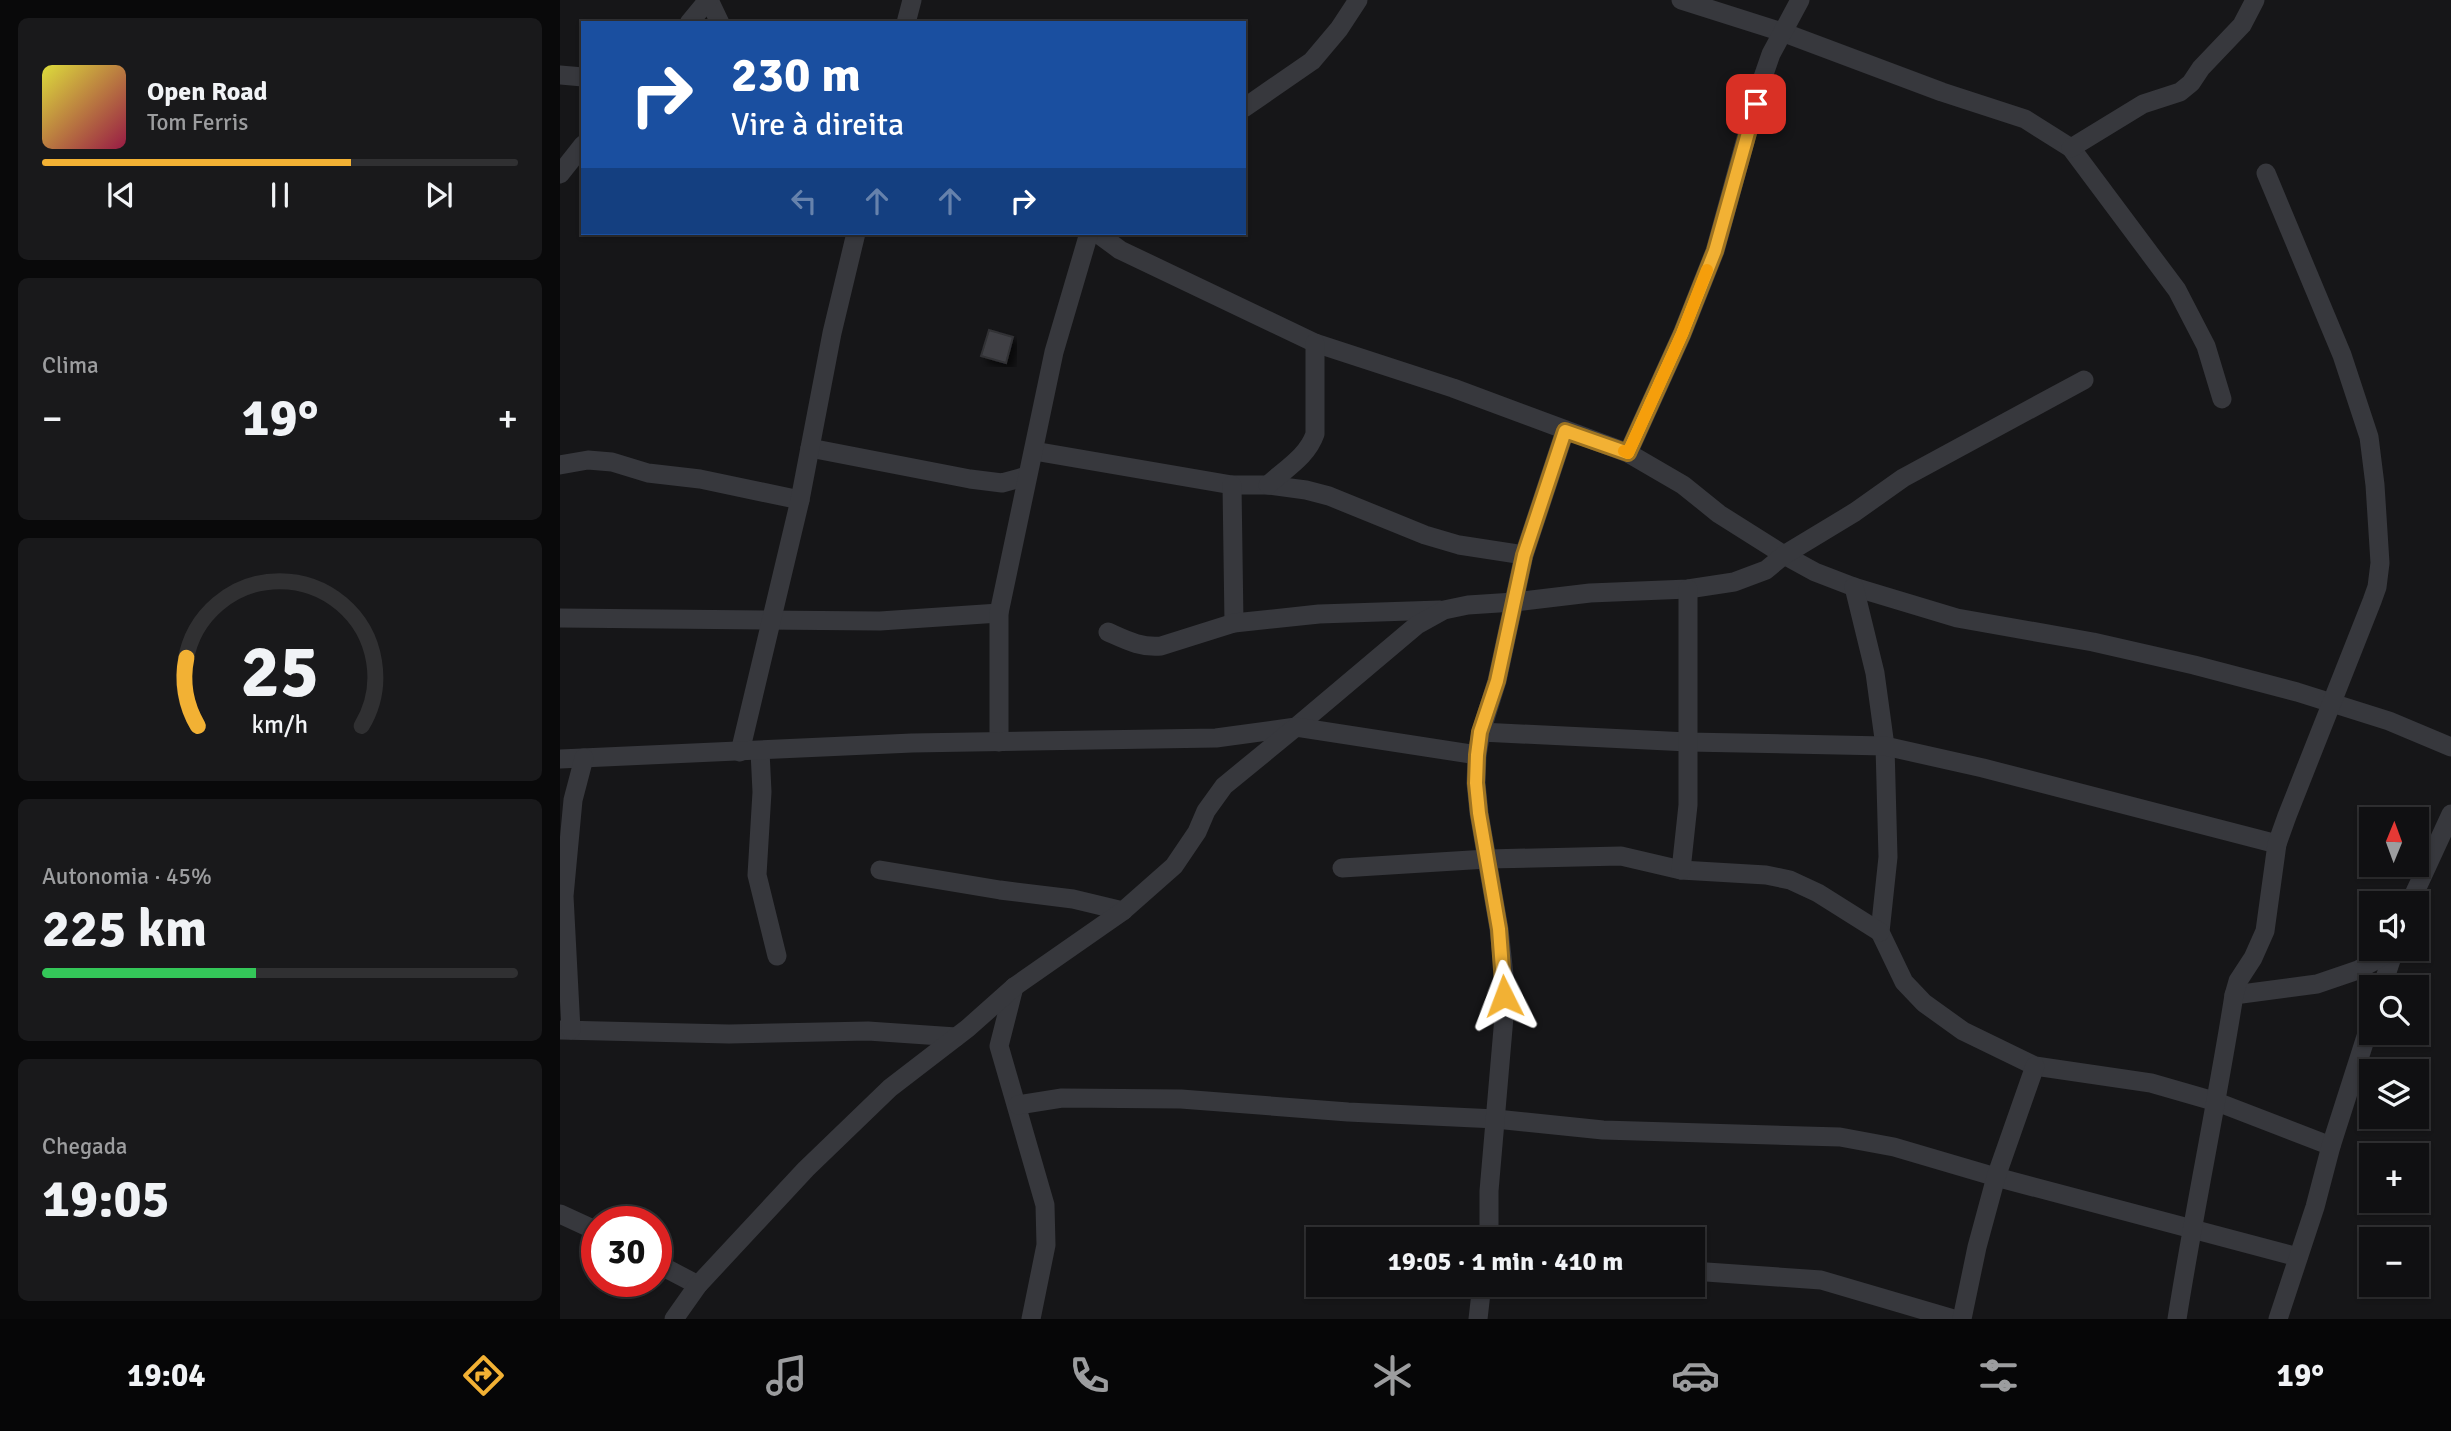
<!DOCTYPE html>
<html lang="pt">
<head>
<meta charset="utf-8">
<style>
  :root { --surface:#101012; --page:#19191b; --text:#f1f3f6; --muted:#9c9d9f; --line:#303032; --accent:#f2b134 }
  body { margin:0; font-family:Signika,sans-serif; background:var(--page); color:var(--text); height:100vh; display:flex; flex-direction:column; font-size:26px; white-space:nowrap }
  * { box-sizing:border-box; margin:0 }
  p { font-size:23px; color:var(--muted) }
  .icon { flex:none; width:38px; height:38px; fill:none; stroke:currentColor; stroke-width:2; stroke-linecap:round; stroke-linejoin:round }
  .map { position:relative; flex:1; overflow:hidden }
  .details { display:flex; flex-direction:column; gap:18px; padding:18px; background:#09090a; width:560px }
  .details>* { flex:none }
  .top-card { position:absolute; left:21px; top:21px; width:665px; height:214px; border-radius:0px; box-shadow:0 2px 5px #0004,0 0 0 2px var(--line); background:#1a4fa0; color:#fff; overflow:hidden }
  .needle { width:46px; rotate:1deg }
  .tools { position:absolute; left:1799px; top:807px; display:grid; gap:14px }
  .tools a { display:grid; place-items:center; width:70px; height:70px; border-radius:0px; background:var(--surface); box-shadow:0 2px 5px #0004,0 0 0 2px var(--line); font-size:35px }
  .speed { position:absolute; left:21px; top:1206px; display:flex; gap:14px; font-size:35px; font-weight:700; text-align:center }
  .speed>* { display:grid; place-content:center; width:91px; height:91px; border-radius:50%; background:var(--surface); box-shadow:0 2px 5px #0004,0 0 0 2px var(--line); line-height:1 }
  .speed .limit { border:10px solid #d22; background:#fff; color:#111 }
  .pin { position:absolute; display:grid; place-items:center; width:60px; height:60px; color:#fff; margin:-30px; border-radius:14px; box-shadow:0 4px 10px #0006 }
  .me { position:absolute; width:77px; margin:-38px; rotate:357deg; stroke-linejoin:round; filter:drop-shadow(0 0 5px #0008) }
  .turn { display:flex; align-items:center; gap:24px; height:147px; padding:0 35px; font-size:32px }
  .turn .icon { width:91px; height:91px; stroke-width:2.5 }
  .turn b { display:block; font-size:49px; line-height:60px }
  .lanes { display:flex; align-items:center; height:66px; padding:0 35px; background:#0003; justify-content:center; gap:35px; direction:ltr }
  .lanes .off { opacity:.35 }
  .big { font-size:52px; font-weight:800; line-height:1.1 }
  .details .card { flex:1; display:flex; flex-direction:column; justify-content:center; gap:10px; min-width:0; padding:0 24px; border-radius:10px; background:var(--page) }
  .details .dial { align-items:center; gap:0 }
  .dial svg { height:182px; overflow:visible; fill:none; stroke:var(--line); stroke-width:7; stroke-linecap:round; text-anchor:middle }
  .dial text { fill:var(--text); stroke:none }
  .song { display:flex; align-items:center; gap:21px }
  .cover { width:84px; height:84px; border-radius:10px; background:linear-gradient(135deg,hsl(60 70% 55%),hsl(340 70% 35%)) }
  .played { height:7px; border-radius:4px; background:linear-gradient(90deg,var(--accent) 65%,var(--line) 65%) }
  .keys { display:flex; justify-content:space-around; direction:ltr }
  .heat { display:flex; justify-content:space-between; align-items:center; font-size:38px; direction:ltr }
  .charge { height:10px; border-radius:5px; background:linear-gradient(90deg,#34c759 45%,var(--line) 0) }
  .trip { position:absolute; left:746px; top:1227px; width:399px; height:70px; border-radius:0px; background:var(--surface); box-shadow:0 2px 5px #0004,0 0 0 2px var(--line); font-weight:800; line-height:70px; text-align:center }
  .tab-bar { display:flex; height:112px; justify-content:space-around; align-items:center; background:#060607; color:var(--muted) }
  .tab-bar .icon { width:49px; height:49px }
  .tab-bar .current { color:var(--accent) }
  .tab-bar b { font-size:32px; color:var(--text) }
  main { display:flex; flex:1; min-height:0 }
  .map>svg:first-child { display:block }
</style>
</head>
<body>
<main>
<section class="details">
<div class="card">
<div class="song"><i class="cover"></i><div><b>Open Road</b><p>Tom Ferris</p></div></div>
<div class="played"></div>
<div class="keys"><svg class="icon" aria-label="previous" viewBox="0 0 24 24"><path d="M18 5L8 12l10 7zM5 5v14"/></svg><svg class="icon" aria-label="pause" viewBox="0 0 24 24"><path d="M8 5v14M16 5v14"/></svg><svg class="icon" aria-label="next" viewBox="0 0 24 24"><path d="M6 5l10 7-10 7zM19 5v14"/></svg></div>
</div>
<div class="card"><p>Clima</p>
<div class="heat"><a>−</a><b class="big">19°</b><a>+</a></div>
</div>
<div class="card dial"><svg viewBox="0 0 100 80">
<path d="M14 69A42 42 0 1 1 86 69"/>
<path d="M14 69A42 42 0 0 1 9 39" stroke="#f2b134"/>
<text x="50" y="56" font-size="32" font-weight="700">25</text>
<text x="50" y="72" font-size="11">km/h</text>
</svg></div>
<div class="card"><p>Autonomia · 45%</p><b class="big">225 km</b><div class="charge"></div></div>
<div class="card"><p>Chegada</p><b class="big">19:05</b></div>
</section>
<div class="map">
<svg width="1891" height="1319" viewBox="0 0 1891 1319">
  <defs>
    <filter id="shadow"><feDropShadow dx="6" dy="6" stdDeviation="3.5" flood-color="#0009"/></filter>
  </defs>
  <rect width="100%" height="100%" fill="#161618"/>
  <path fill="#404145" stroke="#303034" stroke-width="2" filter="url(#shadow)" d="M429,330L453,337L446,363L421,356Z"/>
  <g fill="none" stroke-linecap="round" stroke-linejoin="round">
    <g stroke="#37383d" stroke-width="19">
      <path d="M149,0L160,23"/>
      <path d="M1121,0L1222,32L1382,92L1465,119L1511,148L1617,290L1646,346L1662,399"/>
      <path d="M129,23L148,0"/>
      <path d="M346,23L352,0"/>
      <path d="M0,75L23,77"/>
      <path d="M684,108L752,61L779,29L798,0"/>
      <path d="M1511,148L1583,104L1620,92L1631,83L1641,68L1682,25L1695,0"/>
      <path d="M0,174L23,145"/>
      <path d="M537,233L560,250L755,343L893,388L1068,453L1123,485L1159,514L1224,555L1255,572L1294,587L1397,618L1533,642L1634,665L1737,692L1829,721L1891,747"/>
      <path d="M250,448L410,479L442,483L467,476"/>
      <path d="M474,451L672,485H708L746,490L769,496L865,535L899,545L964,555"/>
      <path d="M1068,453L1122,334L1155,251L1202,80L1211,54L1240,0"/>
      <path d="M0,465L28,460L52,462L88,473L140,479L240,500"/>
      <path d="M672,485L674,623"/>
      <path d="M708,485C725,469 747,457 755,434V343"/>
      <path d="M1294,587L1315,673L1325,746L1328,857L1320,932L1344,982L1364,1003L1403,1031L1475,1066L1591,1083L1657,1102L1771,1146"/>
      <path d="M0,618L320,621L439,613"/>
      <path d="M548,632C566,640 581,648 601,646L674,623L759,614L880,610"/>
      <path d="M921,732L1128,742L1325,746L1423,768L1717,844"/>
      <path d="M439,742V613L494,352L529,233"/>
      <path d="M200,751L202,792L197,875L217,956"/>
      <path d="M180,752L240,500L272,333L296,233"/>
      <path d="M0,759L352,743L656,738L736,727L857,625L884,610L908,605L954,602L1030,593L1128,589L1174,582L1206,570L1224,555L1295,512L1343,478L1524,380"/>
      <path d="M782,868L927,859L1061,856L1121,870L1206,875L1230,880L1258,893L1320,932"/>
      <path d="M320,870L440,890L513,899L563,911"/>
      <path d="M1121,870L1128,805V589"/>
      <path d="M1850,903L1891,814"/>
      <path d="M454,987L439,1046L485,1205L486,1245L471,1319"/>
      <path d="M1822,987L1835,948"/>
      <path d="M1674,995L1757,984L1798,970L1834,950"/>
      <path d="M0,1030L169,1034L308,1031L396,1037"/>
      <path d="M11,1030L4,896L13,800L24,758"/>
      <path d="M458,1105L502,1098L621,1099L788,1112L936,1119L1043,1130L1280,1137L1334,1147L1436,1177L1738,1257"/>
      <path d="M0,1214L37,1231"/>
      <path d="M929,1239V1191L944,1017V975L939,929L919,813L916,783L917,755L921,732L937,681L964,555L1005,431"/>
      <path d="M96,1263L138,1285"/>
      <path d="M1132,1271L1261,1280L1394,1319"/>
      <path d="M114,1319L138,1285L246,1169L330,1088L408,1028L454,987L563,911L614,866L637,832L646,811L664,786L736,727L917,755"/>
      <path d="M918,1319L922,1284"/>
      <path d="M1402,1319L1417,1247L1436,1177L1475,1066"/>
      <path d="M1617,1319C1634,1211 1657,1103 1674,995L1678,981L1693,958L1705,931L1717,844L1727,816L1812,601L1817,587L1820,563L1815,485L1809,437L1782,355L1706,173"/>
      <path d="M1718,1319L1755,1207L1771,1146L1811,1021"/>
    </g>
  </g>
  <g fill="none" stroke-linecap="round" stroke-linejoin="round">
    <g stroke="#9d7322" stroke-width="18">
      <path id="route" d="M944,996L939,929L919,813L916,783L917,755L920,732L937,681L964,555L1005,431L1068,453L1122,334L1155,251L1196,104"/>
    </g>
    <use href="#route" stroke="#f2b134" stroke-width="12"/>
    <path stroke="#f59e0b" stroke-width="12" d="M1064,451L1068,453L1122,334L1147,270"/>
  </g>
</svg>
<div class="tools">
<a><svg class="needle" viewBox="-14 -14 28 28"><path d="M0-13l5 13h-10z" fill="#e53935"/><path d="M0 13l5-13h-10z" fill="#9c9d9f"/></svg></a>
<a><svg class="icon" aria-label="sound" viewBox="0 0 24 24"><path d="M4 9h4l5-4v14l-5-4H4zM17 9q2 3 0 6"/></svg></a>
<a><svg class="icon" aria-label="search" viewBox="0 0 24 24"><circle cx="10" cy="10" r="6"/><path d="M15 15l6 6"/></svg></a>
<a><svg class="icon" aria-label="layers" viewBox="0 0 24 24"><path d="M12 4l9 5-9 5-9-5zM3 14l9 5 9-5"/></svg></a>
<a>+</a>
<a>−</a>
</div>
<div class="speed"><div class="limit">30</div></div>
<div class="pin" style="left:1196px;top:104px;background:#d93025"><svg class="icon" aria-label="arrive" viewBox="0 0 24 24"><path d="M6 21V4h12l-3 4 3 4H6"/></svg></div>
<svg class="me" style="left:944px;top:996px" viewBox="-20 -20 40 40"><path d="M0-17L14 15 0 8-14 15z" fill="#f2b134" stroke="#fff" stroke-width="4"/></svg>
<div class="trip">19:05 · 1 min · 410 m</div>
<div class="top-card">
<div class="turn"><svg class="icon" aria-label="right" viewBox="0 0 24 24"><path d="M7 20v-9h11M14 6l5 5-5 5"/></svg><div><b>230 m</b>Vire à direita</div></div>
<div class="lanes"><svg class="icon off" aria-label="left" viewBox="0 0 24 24"><path d="M17 20v-9H6M10 6l-5 5 5 5"/></svg><svg class="icon off" aria-label="ahead" viewBox="0 0 24 24"><path d="M12 20V5M6 11l6-6 6 6"/></svg><svg class="icon off" aria-label="ahead" viewBox="0 0 24 24"><path d="M12 20V5M6 11l6-6 6 6"/></svg><svg class="icon" aria-label="right" viewBox="0 0 24 24"><path d="M7 20v-9h11M14 6l5 5-5 5"/></svg></div>
</div>
</div>
</main>
<nav class="tab-bar">
<b>19:04</b>
<svg class="icon current" aria-label="directions" viewBox="0 0 24 24"><path d="M12 3l9 9-9 9-9-9zM9 14v-3h6M13 9l2 2-2 2"/></svg>
<svg class="icon" aria-label="music" viewBox="0 0 24 24"><path d="M9 18V5l10-2v13"/><circle cx="6" cy="18" r="3"/><circle cx="16" cy="16" r="3"/></svg>
<svg class="icon" aria-label="phone" viewBox="0 0 24 24"><path d="M5 4h4l2 5-3 2q2 4 5 5l2-3 5 2v4C11 20 4 13 5 4z"/></svg>
<svg class="icon" aria-label="climate" viewBox="0 0 24 24"><path d="M12 3v18M4 7l16 10M4 17L20 7"/></svg>
<svg class="icon" aria-label="car" viewBox="0 0 24 24"><path d="M5 17H2v-5l4-1 3-4h7l3 4 3 1v5h-3M9 17h6M6 11h13"/><circle cx="7" cy="17" r="2"/><circle cx="17" cy="17" r="2"/></svg>
<svg class="icon" aria-label="filters" viewBox="0 0 24 24"><path d="M4 7h16M4 17h16"/><circle cx="9" cy="7" r="2"/><circle cx="15" cy="17" r="2"/></svg>
<b>19°</b>
</nav>
</body>
</html>
